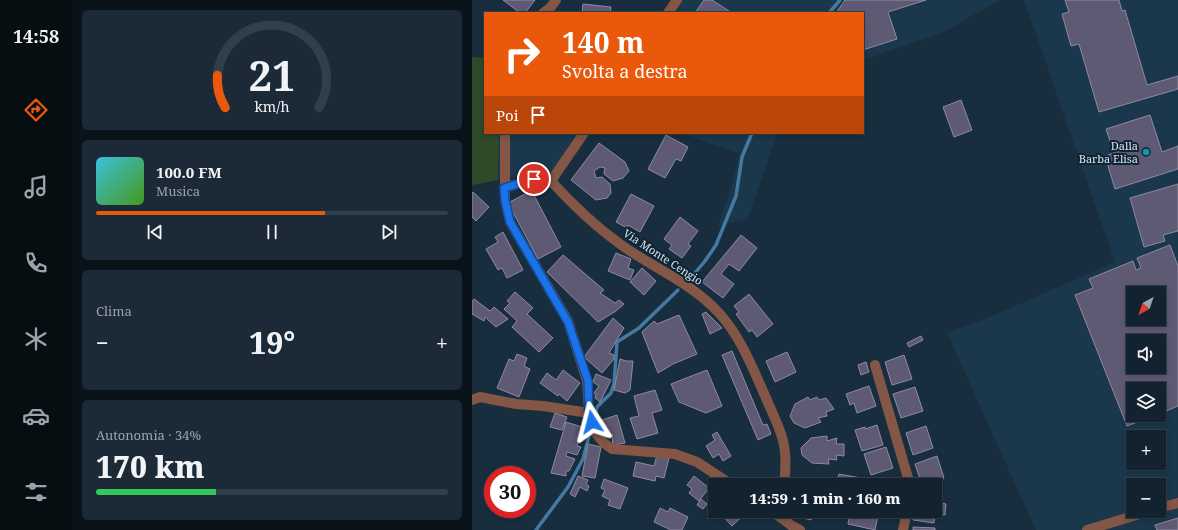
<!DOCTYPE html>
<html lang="it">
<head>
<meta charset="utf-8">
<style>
  :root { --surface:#12222e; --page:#1b2a36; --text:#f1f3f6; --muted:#9ca4aa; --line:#313f4a; --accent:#ea580c }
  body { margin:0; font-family:"Noto Serif",serif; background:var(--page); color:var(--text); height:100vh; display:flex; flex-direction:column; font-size:15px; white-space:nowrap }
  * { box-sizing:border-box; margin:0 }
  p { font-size:13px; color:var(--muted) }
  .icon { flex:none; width:22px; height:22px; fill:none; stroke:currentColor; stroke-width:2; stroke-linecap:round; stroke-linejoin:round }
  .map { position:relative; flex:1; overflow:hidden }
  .details { display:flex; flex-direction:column; gap:10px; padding:10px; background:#0a1319; width:400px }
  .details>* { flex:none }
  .guide { position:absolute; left:12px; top:12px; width:380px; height:122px; border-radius:0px; box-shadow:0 2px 6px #0003,0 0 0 1px var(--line); background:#ea580c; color:#fff; overflow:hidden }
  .needle { width:26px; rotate:220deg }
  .tools { position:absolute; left:654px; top:286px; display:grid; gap:8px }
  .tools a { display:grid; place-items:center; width:40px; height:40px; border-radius:0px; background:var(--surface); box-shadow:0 2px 6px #0003,0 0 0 1px var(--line); font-size:20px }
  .speed { position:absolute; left:12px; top:466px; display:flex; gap:8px; font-size:20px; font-weight:700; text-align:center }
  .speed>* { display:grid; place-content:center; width:52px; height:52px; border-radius:50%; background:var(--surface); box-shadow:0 2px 6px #0003,0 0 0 1px var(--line); line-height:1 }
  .speed .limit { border:6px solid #d22; background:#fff; color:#111 }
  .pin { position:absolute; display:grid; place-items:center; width:34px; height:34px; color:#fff; margin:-17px; border:2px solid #fff; border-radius:50%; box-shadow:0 1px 4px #0007 }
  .me { position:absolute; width:44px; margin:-22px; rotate:351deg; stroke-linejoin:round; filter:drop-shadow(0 0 3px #0008) }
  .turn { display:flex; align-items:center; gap:14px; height:84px; padding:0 12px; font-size:18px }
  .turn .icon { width:52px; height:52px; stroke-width:2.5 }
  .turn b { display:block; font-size:28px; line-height:34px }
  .then { display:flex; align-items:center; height:38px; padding:0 12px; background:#0003; gap:8px; font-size:15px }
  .big { font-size:30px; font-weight:800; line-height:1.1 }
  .details .card { flex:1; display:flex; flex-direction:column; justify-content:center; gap:6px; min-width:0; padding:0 14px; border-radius:6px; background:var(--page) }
  .details .dial { align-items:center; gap:0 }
  .dial svg { height:104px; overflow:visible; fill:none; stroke:var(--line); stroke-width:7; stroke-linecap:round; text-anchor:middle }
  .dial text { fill:var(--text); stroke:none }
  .song { display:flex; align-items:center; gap:12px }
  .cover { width:48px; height:48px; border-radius:6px; background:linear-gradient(135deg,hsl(190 70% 55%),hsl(100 70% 35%)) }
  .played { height:4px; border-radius:2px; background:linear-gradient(90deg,var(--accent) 65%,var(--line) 65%) }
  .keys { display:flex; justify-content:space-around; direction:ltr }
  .heat { display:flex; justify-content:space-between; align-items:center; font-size:22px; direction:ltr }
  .charge { height:6px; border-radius:3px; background:linear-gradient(90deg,#34c759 34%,var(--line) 0) }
  .trip { position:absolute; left:236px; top:478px; width:234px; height:40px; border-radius:0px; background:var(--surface); box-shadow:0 2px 6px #0003,0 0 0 1px var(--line); font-weight:800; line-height:40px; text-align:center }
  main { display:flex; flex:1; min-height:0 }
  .tab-bar { display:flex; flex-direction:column; width:72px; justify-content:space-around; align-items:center; background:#070e12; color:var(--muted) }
  .tab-bar .icon { width:28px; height:28px }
  .tab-bar .active { color:var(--accent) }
  .tab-bar b { font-size:18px; color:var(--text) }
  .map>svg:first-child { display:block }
</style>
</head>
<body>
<main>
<nav class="tab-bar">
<b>14:58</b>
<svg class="icon active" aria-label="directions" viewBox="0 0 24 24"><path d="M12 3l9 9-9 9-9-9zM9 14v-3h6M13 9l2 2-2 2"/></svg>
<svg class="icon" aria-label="music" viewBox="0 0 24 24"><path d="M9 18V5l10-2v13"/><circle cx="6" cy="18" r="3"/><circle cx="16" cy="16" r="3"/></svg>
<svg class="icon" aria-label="phone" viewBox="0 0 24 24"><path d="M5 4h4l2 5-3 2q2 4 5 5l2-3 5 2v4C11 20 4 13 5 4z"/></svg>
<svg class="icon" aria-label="climate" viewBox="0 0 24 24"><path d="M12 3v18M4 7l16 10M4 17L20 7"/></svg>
<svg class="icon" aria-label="car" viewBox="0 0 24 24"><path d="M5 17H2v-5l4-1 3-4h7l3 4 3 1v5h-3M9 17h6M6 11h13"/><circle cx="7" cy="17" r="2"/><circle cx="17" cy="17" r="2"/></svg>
<svg class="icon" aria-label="filters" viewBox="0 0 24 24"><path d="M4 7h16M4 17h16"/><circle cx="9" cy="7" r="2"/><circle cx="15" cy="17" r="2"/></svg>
</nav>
<section class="details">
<div class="card dial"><svg viewBox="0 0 100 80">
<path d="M14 69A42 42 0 1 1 86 69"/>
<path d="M14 69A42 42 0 0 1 8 44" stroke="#ea580c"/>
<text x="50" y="56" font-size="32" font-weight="700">21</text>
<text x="50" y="72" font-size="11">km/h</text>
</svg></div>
<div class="card">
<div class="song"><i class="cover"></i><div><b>100.0 FM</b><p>Musica</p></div></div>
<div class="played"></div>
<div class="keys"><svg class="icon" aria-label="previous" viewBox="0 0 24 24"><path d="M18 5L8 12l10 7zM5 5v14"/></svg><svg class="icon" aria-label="pause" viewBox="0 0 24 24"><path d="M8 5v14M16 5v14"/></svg><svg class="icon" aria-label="next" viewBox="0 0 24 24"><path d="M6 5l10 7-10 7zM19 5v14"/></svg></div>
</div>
<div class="card"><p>Clima</p>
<div class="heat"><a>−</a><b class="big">19°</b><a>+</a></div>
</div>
<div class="card"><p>Autonomia · 34%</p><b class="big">170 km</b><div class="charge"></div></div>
</section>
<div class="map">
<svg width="706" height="530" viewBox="0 0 706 530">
  <rect width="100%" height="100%" fill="#182e3e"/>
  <g fill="#1a374c" fill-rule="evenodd">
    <path d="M201,0H528L470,33L391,60V13H191Z"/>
    <path d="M552,0H706V530H564L475,333L513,319L643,262ZM661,293H687V319H661ZM661,341H687V367H661ZM661,389H687V415H661ZM661,437H687V463H661ZM661,485H687V511H661Z"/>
    <path d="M27,133H106L80,171L26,180Z"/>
    <path d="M207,133H305L276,219L246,225L255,201L268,153Z"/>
  </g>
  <path fill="#2f4a29" d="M0,57L13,58V133H27L26,180L0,185Z"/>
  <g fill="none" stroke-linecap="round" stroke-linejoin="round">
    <g stroke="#447aa1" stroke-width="3.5">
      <path d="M357,13L368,0"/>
      <path d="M218,279L233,261L244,245L264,196L270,157L280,133"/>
      <path d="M123,416L125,407L139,393L142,384L145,342L167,328L206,290"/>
      <path d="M64,530L96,487L111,459L118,432"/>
    </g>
  </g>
  <g fill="#5f5a73" stroke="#8e89a4" fill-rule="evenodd">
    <path d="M31,0H63L53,13H48Z"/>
    <path d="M232,0H240L260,13H223Z"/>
    <path d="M373,0H454L416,12L425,39L391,50V13H364Z"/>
    <path d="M593,0H647L650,11L653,10L675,85L706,76V89L627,112L607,44L599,46L590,14L597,12Z"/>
    <path d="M111,4L139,7L138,13H110Z"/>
    <path d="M489,100L500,130L482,137L471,107Z"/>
    <path d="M678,115L690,152L706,146V169L643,189L633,156L642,153L634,129Z"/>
    <path d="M194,135L216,147L209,161L204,159L193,178L176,169Z"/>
    <path d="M127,143L153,162L157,171L151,178L141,181L132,174L133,168L128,167L122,171L124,178L130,177L138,184L139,193L135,198L124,200L99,180Z"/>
    <path d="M706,184V231L691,235L693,241L672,247L658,198Z"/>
    <path d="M70,185L73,190L62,195L89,247L66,259L36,203Z"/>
    <path d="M1,192L17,207L4,221L0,217V194Z"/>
    <path d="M159,194L182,206L168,232L156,225L155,228L144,222Z"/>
    <path d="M208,217L226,231L216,244L219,246L210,258L197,249L200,245L192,239Z"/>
    <path d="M31,232L51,270L35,278L30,268L26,270L14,249L26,242L23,237Z"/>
    <path d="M269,235L285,248L267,271L257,264L249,274L262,284L251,298L230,282Z"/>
    <path d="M698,245L706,266V406L687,414V389H661V415H684L655,426L603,295L621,288L617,279L661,261L664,270L669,268L665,258ZM661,293H687V319H661ZM661,341H687V367H661Z"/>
    <path d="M144,253L159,259L156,268L162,270L158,280L136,271Z"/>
    <path d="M91,255L132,290L128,293L143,303L147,300L152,304L144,311L126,322L75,272Z"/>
    <path d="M170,268L184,281L172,295L158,282Z"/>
    <path d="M43,292L61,308L55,314L81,338L67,352L40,327L45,321L32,309L38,303L35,301Z"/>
    <path d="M277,294L301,324L285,337L280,330L277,332L264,314L267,312L262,306Z"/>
    <path d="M2,299L18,311L22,307L36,319L24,327L13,317L12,321L0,314V302Z"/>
    <path d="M234,312L250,328L238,334L230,314Z"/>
    <path d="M207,315L225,354L201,364L186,373L170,332L182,321L185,324Z"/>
    <path d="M141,318L152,328L137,353L142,355V359L130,373L112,357Z"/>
    <path d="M449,336L451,340L437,347L435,343Z"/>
    <path d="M260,351L291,425L295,424L299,434L286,440L250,355Z"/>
    <path d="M315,352L324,372L303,382L294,361Z"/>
    <path d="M45,354L55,358L52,366L58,369L47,397L25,388L37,359L42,361Z"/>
    <path d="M432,355L440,379L420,385L413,362Z"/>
    <path d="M148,359L154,361H161L158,390L153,393L142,390Z"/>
    <path d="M394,362L397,372L389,375L386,365Z"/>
    <path d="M91,370L108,383L95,401L87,394L86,396L68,383L75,373L84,380Z"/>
    <path d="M235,370L250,406L234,413L207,402L199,384Z"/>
    <path d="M124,374L139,380L128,402L123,398L124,394L122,393L127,386L121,382Z"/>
    <path d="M397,386L404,406L385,413L382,403L378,405L374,394Z"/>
    <path d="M443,387L451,411L429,418L421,394Z"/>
    <path d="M183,390L190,410L180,413L186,433L165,439L158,418L167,416L162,396Z"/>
    <path d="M336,397L338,400L345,397L347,400L354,398L362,409L354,412L355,416L346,418L349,422L333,428L322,423L318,416L323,404Z"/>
    <path d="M83,413L95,417L90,430L78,427Z"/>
    <path d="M145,415L153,443L147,444L141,446L140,434L133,438L128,429L135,427L130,420Z"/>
    <path d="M94,422L110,427L105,446L109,447L105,455L95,452L94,456L103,459L97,471H94V476L79,473Z"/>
    <path d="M405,425L411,445L390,451L383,430L393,427V429Z"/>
    <path d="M454,426L461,448L441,455L434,433Z"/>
    <path d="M245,432L259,456L251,461L247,454L241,458L234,446L243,440L240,435Z"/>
    <path d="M355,436V441L365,438L364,444H372V456L364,455L365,460L356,459L357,464L340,463L330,455L329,448L339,438Z"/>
    <path d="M116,444L129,447L123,478L110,476Z"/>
    <path d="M414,447L421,468L399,475L392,454Z"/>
    <path d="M185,455L197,458L192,478L184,476L183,481L161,476L164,462L182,466Z"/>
    <path d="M465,456L472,478L450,485L443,464Z"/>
    <path d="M367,474L389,478L388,485H364Z"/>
    <path d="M106,476L116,480L114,484L117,486L115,491L108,487L103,497L98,494Z"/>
    <path d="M222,476L237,488L227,501L217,493L220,489L215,485Z"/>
    <path d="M132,479L156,488L148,509L136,505L138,500L130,496L133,490L129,488Z"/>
    <path d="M229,499L235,504L231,509L225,505Z"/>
    <path d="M463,502L474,504L473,515L463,514L462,523L441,520L442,511H463Z"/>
    <path d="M188,508L196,512L198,508L216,517L210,530H199L182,522Z"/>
    <path d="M247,511H276L260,526L247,512Z"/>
    <path d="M325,511H347V513L342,512L339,520L324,516Z"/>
    <path d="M378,511H420V514L407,511L403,530L376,524Z"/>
    <path d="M706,518V530H685L683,525Z"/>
    <path d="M441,527L463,528V530H441Z"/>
  </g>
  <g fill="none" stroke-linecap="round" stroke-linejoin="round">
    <g stroke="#835646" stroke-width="10">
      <path d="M71,13L78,8L84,0"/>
      <path d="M196,13L205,0"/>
      <path d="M33,133V200L38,222L96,321L115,381L117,413L122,431L132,443L140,449L203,454L225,462L260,485"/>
      <path d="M112,133L79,181C100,204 123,226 148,244C181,268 220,283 247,313C269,337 281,369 294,398C299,410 305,422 309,434C315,450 314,469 312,485"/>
      <path d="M32,188L61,179L79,181"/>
      <path d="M403,365L438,485"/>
      <path d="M0,400L8,397L44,404L71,406L117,413"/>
      <path d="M687,508L706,503"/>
      <path d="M300,511L320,526L328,530"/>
      <path d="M431,530L435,511"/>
      <path d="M615,530L678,511"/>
    </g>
  </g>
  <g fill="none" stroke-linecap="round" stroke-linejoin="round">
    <g stroke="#114b97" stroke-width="10">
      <path id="route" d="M62,179L32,188L33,200L38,222L96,322L116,381L117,413L120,422"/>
    </g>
    <use href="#route" stroke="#1a73e8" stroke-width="7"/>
  </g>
  <circle fill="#0f9aa8" stroke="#0e2434" stroke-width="1.5" cx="674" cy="152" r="4"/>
  <g text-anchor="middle" stroke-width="4" stroke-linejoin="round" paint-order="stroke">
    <g font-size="11" fill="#d8e5f0" stroke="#0e2434" text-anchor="end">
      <text x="666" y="150">Dalla<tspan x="666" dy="13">Barba Elisa</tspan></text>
    </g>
    <g font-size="11" fill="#d8e5f0" stroke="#0e2434">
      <text transform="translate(191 257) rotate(33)" y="4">Via Monte Cengio</text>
    </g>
  </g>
</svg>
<div class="tools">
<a><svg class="needle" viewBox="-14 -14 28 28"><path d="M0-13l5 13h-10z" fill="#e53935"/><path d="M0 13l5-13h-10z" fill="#9ca4aa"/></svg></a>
<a><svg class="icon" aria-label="sound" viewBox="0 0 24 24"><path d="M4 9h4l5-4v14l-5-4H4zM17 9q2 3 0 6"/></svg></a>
<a><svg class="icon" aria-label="layers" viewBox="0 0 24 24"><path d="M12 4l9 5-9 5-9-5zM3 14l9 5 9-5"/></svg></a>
<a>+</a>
<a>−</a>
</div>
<div class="speed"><div class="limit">30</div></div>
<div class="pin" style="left:62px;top:179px;background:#d93025"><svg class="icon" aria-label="arrive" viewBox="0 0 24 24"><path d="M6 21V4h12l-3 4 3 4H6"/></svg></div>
<svg class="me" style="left:120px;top:422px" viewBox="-20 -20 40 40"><path d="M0-17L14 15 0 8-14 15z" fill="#1a73e8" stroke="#fff" stroke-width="4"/></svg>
<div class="trip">14:59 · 1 min · 160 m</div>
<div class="guide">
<div class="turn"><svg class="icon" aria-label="right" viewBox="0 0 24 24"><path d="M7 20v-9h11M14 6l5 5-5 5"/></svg><div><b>140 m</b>Svolta a destra</div></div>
<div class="then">Poi<svg class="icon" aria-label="arrive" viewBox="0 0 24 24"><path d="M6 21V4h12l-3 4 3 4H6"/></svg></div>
</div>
</div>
</main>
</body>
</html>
